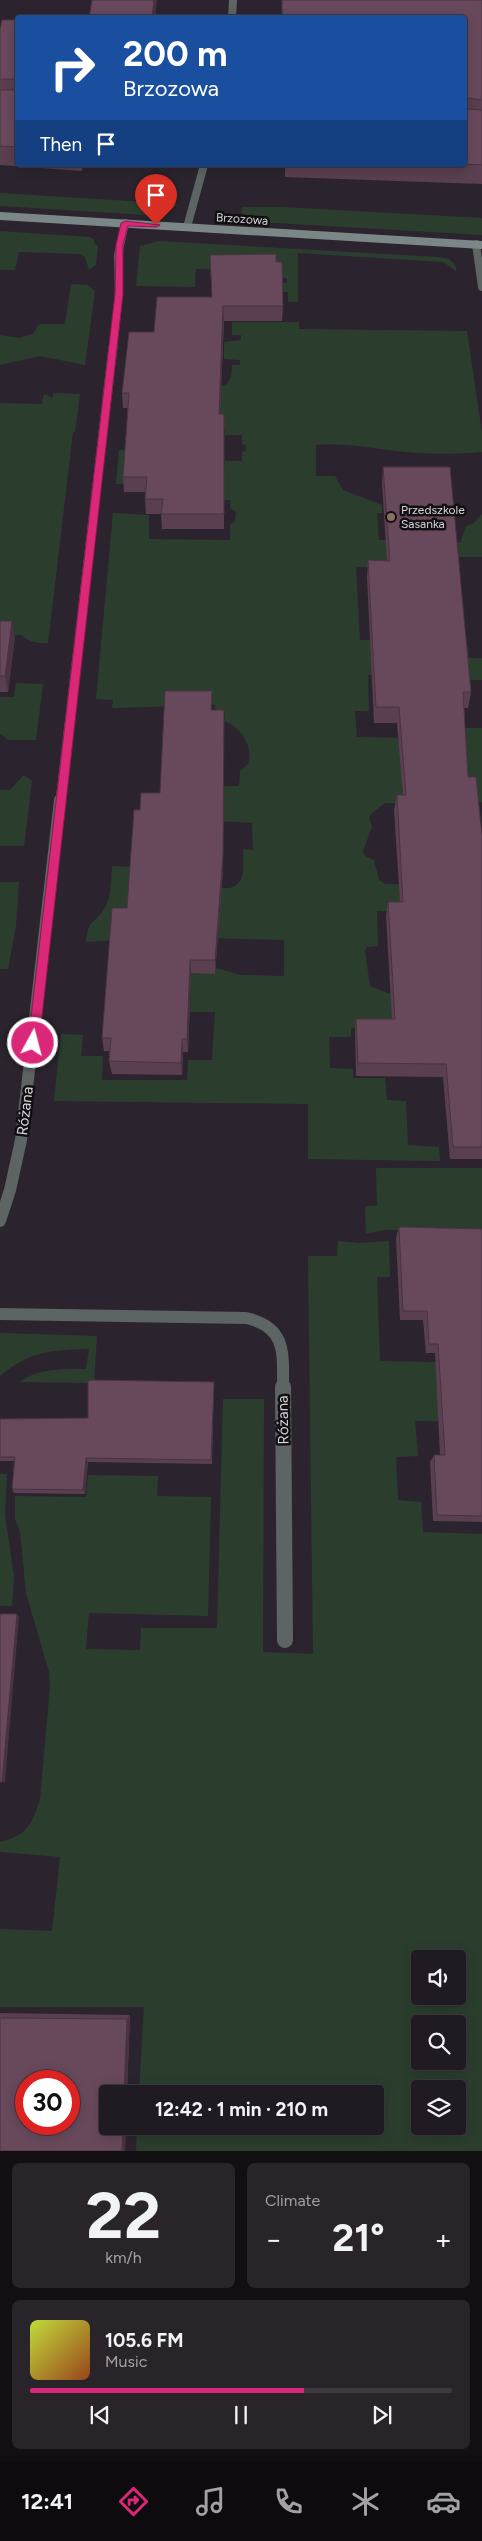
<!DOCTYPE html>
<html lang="en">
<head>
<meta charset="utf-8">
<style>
  :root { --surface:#201b22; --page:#28242a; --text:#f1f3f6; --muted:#a2a1a5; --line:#3d3940; --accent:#db2777 }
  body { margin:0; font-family:Figtree,sans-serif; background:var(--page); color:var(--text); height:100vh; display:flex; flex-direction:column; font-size:19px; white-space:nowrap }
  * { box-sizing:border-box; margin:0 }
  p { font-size:16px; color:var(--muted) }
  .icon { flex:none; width:28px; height:28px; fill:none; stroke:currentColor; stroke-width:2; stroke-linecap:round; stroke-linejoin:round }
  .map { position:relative; height:2151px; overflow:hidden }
  .drawer { display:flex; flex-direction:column; gap:12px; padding:12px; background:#120f13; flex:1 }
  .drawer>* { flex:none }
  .guide { position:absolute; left:15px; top:15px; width:452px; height:152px; border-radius:5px; box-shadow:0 2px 12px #0003,0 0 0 1px var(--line); background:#1a4fa0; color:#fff; overflow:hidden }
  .buttons { position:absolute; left:411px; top:1950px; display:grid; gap:10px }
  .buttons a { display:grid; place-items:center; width:55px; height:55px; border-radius:5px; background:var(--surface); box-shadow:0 2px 12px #0003,0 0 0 1px var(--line); font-size:25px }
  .speed { position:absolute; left:15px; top:2070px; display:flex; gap:10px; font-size:25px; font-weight:700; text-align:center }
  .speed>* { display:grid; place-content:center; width:65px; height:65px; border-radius:50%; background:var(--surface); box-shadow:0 2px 12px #0003,0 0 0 1px var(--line); line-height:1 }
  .speed .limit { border:8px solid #d22; background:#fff; color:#111 }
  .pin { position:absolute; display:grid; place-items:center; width:42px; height:42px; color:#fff; margin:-51px -21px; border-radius:50% 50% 50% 0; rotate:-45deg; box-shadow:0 0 5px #0007 }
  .pin .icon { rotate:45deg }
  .me { position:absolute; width:55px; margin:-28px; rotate:7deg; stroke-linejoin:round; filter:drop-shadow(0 0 4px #0008) }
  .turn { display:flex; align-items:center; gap:18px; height:105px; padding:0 25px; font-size:22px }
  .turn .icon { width:65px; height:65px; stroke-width:2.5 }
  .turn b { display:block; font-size:35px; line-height:42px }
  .then { display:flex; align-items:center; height:48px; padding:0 25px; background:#0003; gap:10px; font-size:19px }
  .big { font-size:38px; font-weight:700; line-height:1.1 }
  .drawer .widget { flex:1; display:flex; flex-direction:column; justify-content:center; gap:8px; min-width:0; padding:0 18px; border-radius:8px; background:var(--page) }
  .drawer .dial { align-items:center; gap:0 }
  .dial b { font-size:65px; line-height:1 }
  .song { display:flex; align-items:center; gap:15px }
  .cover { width:60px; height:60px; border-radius:8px; background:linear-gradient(135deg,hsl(70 70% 55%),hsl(20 70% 35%)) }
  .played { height:5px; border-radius:2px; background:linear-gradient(90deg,var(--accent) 65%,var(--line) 65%) }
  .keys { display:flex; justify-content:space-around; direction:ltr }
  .heat { display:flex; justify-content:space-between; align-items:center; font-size:28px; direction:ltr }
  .drawer .tiles { flex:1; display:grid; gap:12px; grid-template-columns:1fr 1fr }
  .widget:last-child { grid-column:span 2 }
  .trip { position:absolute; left:99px; top:2085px; width:285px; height:50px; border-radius:5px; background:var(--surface); box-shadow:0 2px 12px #0003,0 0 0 1px var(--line); font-weight:700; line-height:50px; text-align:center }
  .tab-bar { display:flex; height:80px; justify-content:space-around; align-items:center; background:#0d0b0e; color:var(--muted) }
  .tab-bar .icon { width:35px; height:35px }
  .tab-bar .selected { color:var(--accent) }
  .tab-bar b { font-size:22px; color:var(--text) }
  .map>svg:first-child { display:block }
</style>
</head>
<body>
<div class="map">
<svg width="482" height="2151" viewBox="0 0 482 2151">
  <rect width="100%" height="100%" fill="#2b242e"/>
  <g fill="#2b3e2e" fill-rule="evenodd">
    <path d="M0,193L178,204L166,214L146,215L0,206Z"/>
    <path d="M242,207H282L482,218V235L240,221Z"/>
    <path d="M0,231L90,237L94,240L95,245H98L96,265L89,270L85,257L79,254L19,252L15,270H0Z"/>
    <path d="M159,241L438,257L449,259L456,266V271L443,262L298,253V302H288V292H282V283H287V279L277,276V268L196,269L195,287L136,286L140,246Z"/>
    <path d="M71,284L88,285L95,291L85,365L40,356L0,365V335L19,338L33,334L39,324H65Z"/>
    <path d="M232,322H299V329L467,331L482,433V452C450,455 413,454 381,449C360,446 337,443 316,445V476H335L343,490L382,505V513H377L379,540L460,543L466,526L474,523L482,514V557H459L460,568L356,567L360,640L423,641V646H468L469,658H482V680H468V676L368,675L369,711H355L357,737L465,739V728H482V802L478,804L385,803L371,814L369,818L372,827L363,851L365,856L374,860L379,880L385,884L431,885L464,913L377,911L378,946L367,947L365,951L370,986L400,998L423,1002L379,1028H351V1037H329L330,1068L353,1069V1078H385L387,1100L406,1101L408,1145L439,1147L440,1161L308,1159V1104L54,1101L61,1034L83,1035L81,1056H103L102,1080H187L188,1060H212L215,1012H190L191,971L212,967L241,975L284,976V940L164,937L86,942C89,916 93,927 104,909C112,896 111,881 112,866L131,867L129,878L151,879V887L229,888C247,885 243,864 243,849L253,850L252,823L215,821L164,785L239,786L240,771L248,764C254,746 241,728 225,721V710H215V705L112,708L113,700L96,699L113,513L149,515V539L230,540V525L235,521L236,512L230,508V500L205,499L206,485L116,484L119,450L154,451L153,470H224L225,461H242V452L246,451V445L242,444V435H225V428H218L214,389L227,384L231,377L232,365H240V360L224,359V342L241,340V335H232Z"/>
    <path d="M53,393L80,394L75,432H73L48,643C37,643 30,643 22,635H0V403L42,404L44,394L53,398Z"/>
    <path d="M16,683L43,684L36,740H8L0,733V697H14Z"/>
    <path d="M24,775L32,781L24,846H0V790H10Z"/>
    <path d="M0,882H19L16,926L8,969H0Z"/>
    <path d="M376,1168H482V1231L383,1230L366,1234L365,1206H377Z"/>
    <path d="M338,1241L359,1243L389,1241L390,1277H377L380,1361L482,1363V1422L415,1421L418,1456L396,1457L398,1500L421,1502L423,1532L482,1534V2151H136L137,2126H375V2094H139L144,2007H0V1929L52,1931L60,1857L0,1852V1842C27,1835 32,1825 40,1799L50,1687L49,1672L26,1593L20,1532L15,1519V1496L86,1497L88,1475L158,1476L157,1496L211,1497L208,1616L89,1613L86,1649L140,1650L141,1628H217L223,1399H264L263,1652L313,1654L308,1256H337ZM420,1959H458V1996H420ZM420,2024H458V2061H420ZM420,2089H458V2126H420Z"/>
    <path d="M0,1333L97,1336L94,1383L20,1382C37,1368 65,1369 86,1369L89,1349C51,1350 30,1351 0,1376Z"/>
    <path d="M0,1474H7L5,1515L14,1577L12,1606H0Z"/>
  </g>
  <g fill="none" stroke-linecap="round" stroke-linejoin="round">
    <g stroke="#5d6464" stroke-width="8">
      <path d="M232,18L233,0"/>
      <path d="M187,227L204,165"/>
      <path d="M476,244L482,287"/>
      <path d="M113,349L119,294L118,255L125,223"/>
    </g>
    <path stroke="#5d6464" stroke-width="9" d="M60,801L113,347"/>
    <g stroke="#5d6464" stroke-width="12">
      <path d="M0,1221L10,1190L21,1140L60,800"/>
      <path d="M0,1314L246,1318C287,1327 283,1354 283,1388"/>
    </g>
    <path stroke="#5d6464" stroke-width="16" d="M283,1387L285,1640"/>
    <path stroke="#7b8686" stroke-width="8" d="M0,216L482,245"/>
  </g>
  <g fill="#593f4f">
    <path d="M482,0V184L285,177V165H465V18Z"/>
    <path d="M18,20V165H83L82,171L0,165V29Z"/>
    <path d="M276,262L283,306L282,321H224L220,414H224V529H162L161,514H146L145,499L146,492H124L123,477L128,408H123L122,393L154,332L211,297Z"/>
    <path d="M383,467L471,692L468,708H464L468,777L482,836V1159H450L443,1077L356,1076L355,1032L356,1019H392L386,916L388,902H400L394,810L397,795H403L397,723H374L367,577L368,560L387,561L382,483Z"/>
    <path d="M0,621L15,637L8,692H0Z"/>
    <path d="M212,710L224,726L223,869L215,974L191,973L188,1052H183L182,1075L112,1074L109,1061L110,1051H104L102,1038L127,908L140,810L160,793Z"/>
    <path d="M399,1227L482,1229V1522L433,1521L430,1462L434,1455H440L435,1353H426L423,1320H400L396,1238Z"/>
    <path d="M214,1382L212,1464L88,1462L85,1494L14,1493L12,1489L14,1461H0V1419L88,1418Z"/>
    <path d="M0,2013L130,2015L127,2094H108V2126H126L125,2151H0Z"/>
  </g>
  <g fill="#493340">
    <path d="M154,0H157L155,18H152Z"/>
    <path d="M467,98L465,116V101Z"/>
    <path d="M223,306L224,321L219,429V414Z"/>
    <path d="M12,621L15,637L8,692L5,676Z"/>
    <path d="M224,710L223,869L215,974V960Z"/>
    <path d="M190,960L191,973L188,1052L187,1039Z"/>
    <path d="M182,1039L183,1052L182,1075L181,1063Z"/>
    <path d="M86,1458L88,1462L85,1494L83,1490Z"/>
    <path d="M17,1614L19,1617L5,1782H2Z"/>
    <path d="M130,2015L127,2094H124L127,2019Z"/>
    <path d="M123,2126H126L125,2151H122Z"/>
  </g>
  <g fill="#68495c" stroke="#493340" fill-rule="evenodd">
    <path d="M92,0H154L152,18H89Z"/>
    <path d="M282,0H482V100L467,98L465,101V18H282Z"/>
    <path d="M2,20H18V80L16,79H0V29Z"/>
    <path d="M18,89V147L0,146V90H15Z"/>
    <path d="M465,107L467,109L482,110V165L465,164Z"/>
    <path d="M276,254V262H282L283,306H223L219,414H224V514H161L163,499H145L147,477H123L129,393H122L129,332H154L157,297H212L210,255Z"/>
    <path d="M383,467H450L471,692H463L468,777H476L482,836V1147H453L446,1064L358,1063L356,1019H395L388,902H403L397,795H406L399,707H376L368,560L390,561Z"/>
    <path d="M0,621H12L5,676H0Z"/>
    <path d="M165,691H212L211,710H224L223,854L215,960H190L187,1039H182L181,1063L109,1061L111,1038H102L112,908H127L134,810H140L141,793H160Z"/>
    <path d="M399,1227L482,1229V1516L437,1515L434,1455H445L438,1344H429L427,1311H403Z"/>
    <path d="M92,1380L214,1382L211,1460L86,1458L83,1490L12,1489L15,1457H0V1419L88,1418V1381Z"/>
    <path d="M0,1614H17L2,1782H0Z"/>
    <path d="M0,2018L127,2019L124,2094H108V2126H123L122,2151H0ZM26,2081H69V2124H26Z"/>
  </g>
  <path fill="#db2777" stroke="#8e194d" d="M125,221L160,225L156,227L128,226L123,245V294L39,1043L33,1048L28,1043L115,294L116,245L121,223Z"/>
  <circle fill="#8d6e63" stroke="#120f13" stroke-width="2" cx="391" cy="517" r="5"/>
  <g text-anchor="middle" stroke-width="5" stroke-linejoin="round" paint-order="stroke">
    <g font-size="12" fill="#d8d4da" stroke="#120f13">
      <text transform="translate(242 219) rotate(4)" y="4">Brzozowa</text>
    </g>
    <g font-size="12" fill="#d8d4da" stroke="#120f13" text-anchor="start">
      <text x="401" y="514">Przedszkole<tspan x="401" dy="14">Sasanka</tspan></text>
    </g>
    <g font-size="15" fill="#d8d4da" stroke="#120f13">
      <text transform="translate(25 1111) rotate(-83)" y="5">Różana</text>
      <text transform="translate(283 1420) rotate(-91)" y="5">Różana</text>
    </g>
  </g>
</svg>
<div class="buttons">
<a><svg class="icon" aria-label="sound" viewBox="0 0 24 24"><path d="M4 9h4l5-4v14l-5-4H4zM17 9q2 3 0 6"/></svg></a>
<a><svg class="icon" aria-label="search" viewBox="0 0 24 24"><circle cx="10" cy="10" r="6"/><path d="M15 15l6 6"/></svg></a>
<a><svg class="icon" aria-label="layers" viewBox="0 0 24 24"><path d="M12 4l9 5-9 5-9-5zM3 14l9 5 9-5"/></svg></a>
</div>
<div class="speed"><div class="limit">30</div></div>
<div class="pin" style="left:156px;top:225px;background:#d93025"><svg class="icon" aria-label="arrive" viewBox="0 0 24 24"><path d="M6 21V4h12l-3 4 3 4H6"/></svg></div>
<svg class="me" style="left:33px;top:1043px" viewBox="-20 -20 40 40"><circle r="17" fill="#db2777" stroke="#fff" stroke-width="3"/><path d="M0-11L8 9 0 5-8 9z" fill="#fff"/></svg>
<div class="trip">12:42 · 1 min · 210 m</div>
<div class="guide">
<div class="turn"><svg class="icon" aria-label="right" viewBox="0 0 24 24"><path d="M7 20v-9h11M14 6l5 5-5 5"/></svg><div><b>200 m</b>Brzozowa</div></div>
<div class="then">Then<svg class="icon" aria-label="arrive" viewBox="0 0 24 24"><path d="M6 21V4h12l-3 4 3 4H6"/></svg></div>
</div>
</div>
<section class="drawer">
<div class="tiles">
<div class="widget dial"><b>22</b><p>km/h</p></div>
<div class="widget"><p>Climate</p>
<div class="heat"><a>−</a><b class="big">21°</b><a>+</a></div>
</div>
<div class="widget">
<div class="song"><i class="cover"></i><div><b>105.6 FM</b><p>Music</p></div></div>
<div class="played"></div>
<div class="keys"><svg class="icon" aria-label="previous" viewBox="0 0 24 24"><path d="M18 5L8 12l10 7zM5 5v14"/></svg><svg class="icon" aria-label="pause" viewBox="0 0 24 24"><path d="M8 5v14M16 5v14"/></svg><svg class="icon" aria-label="next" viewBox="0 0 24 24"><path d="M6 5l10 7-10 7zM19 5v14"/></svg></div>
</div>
</div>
</section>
<nav class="tab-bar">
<b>12:41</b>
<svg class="icon selected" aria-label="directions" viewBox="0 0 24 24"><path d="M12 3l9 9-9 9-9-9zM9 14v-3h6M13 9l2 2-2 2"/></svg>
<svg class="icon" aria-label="music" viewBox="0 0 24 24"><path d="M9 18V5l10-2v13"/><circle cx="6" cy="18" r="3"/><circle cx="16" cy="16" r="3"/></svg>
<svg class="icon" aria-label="phone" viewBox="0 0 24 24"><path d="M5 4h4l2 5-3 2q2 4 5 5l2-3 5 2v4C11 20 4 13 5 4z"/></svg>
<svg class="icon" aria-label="climate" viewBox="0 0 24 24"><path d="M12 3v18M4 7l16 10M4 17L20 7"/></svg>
<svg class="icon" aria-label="car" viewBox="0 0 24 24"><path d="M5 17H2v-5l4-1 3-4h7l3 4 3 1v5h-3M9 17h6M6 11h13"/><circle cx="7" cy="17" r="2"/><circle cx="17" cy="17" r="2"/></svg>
</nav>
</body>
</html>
